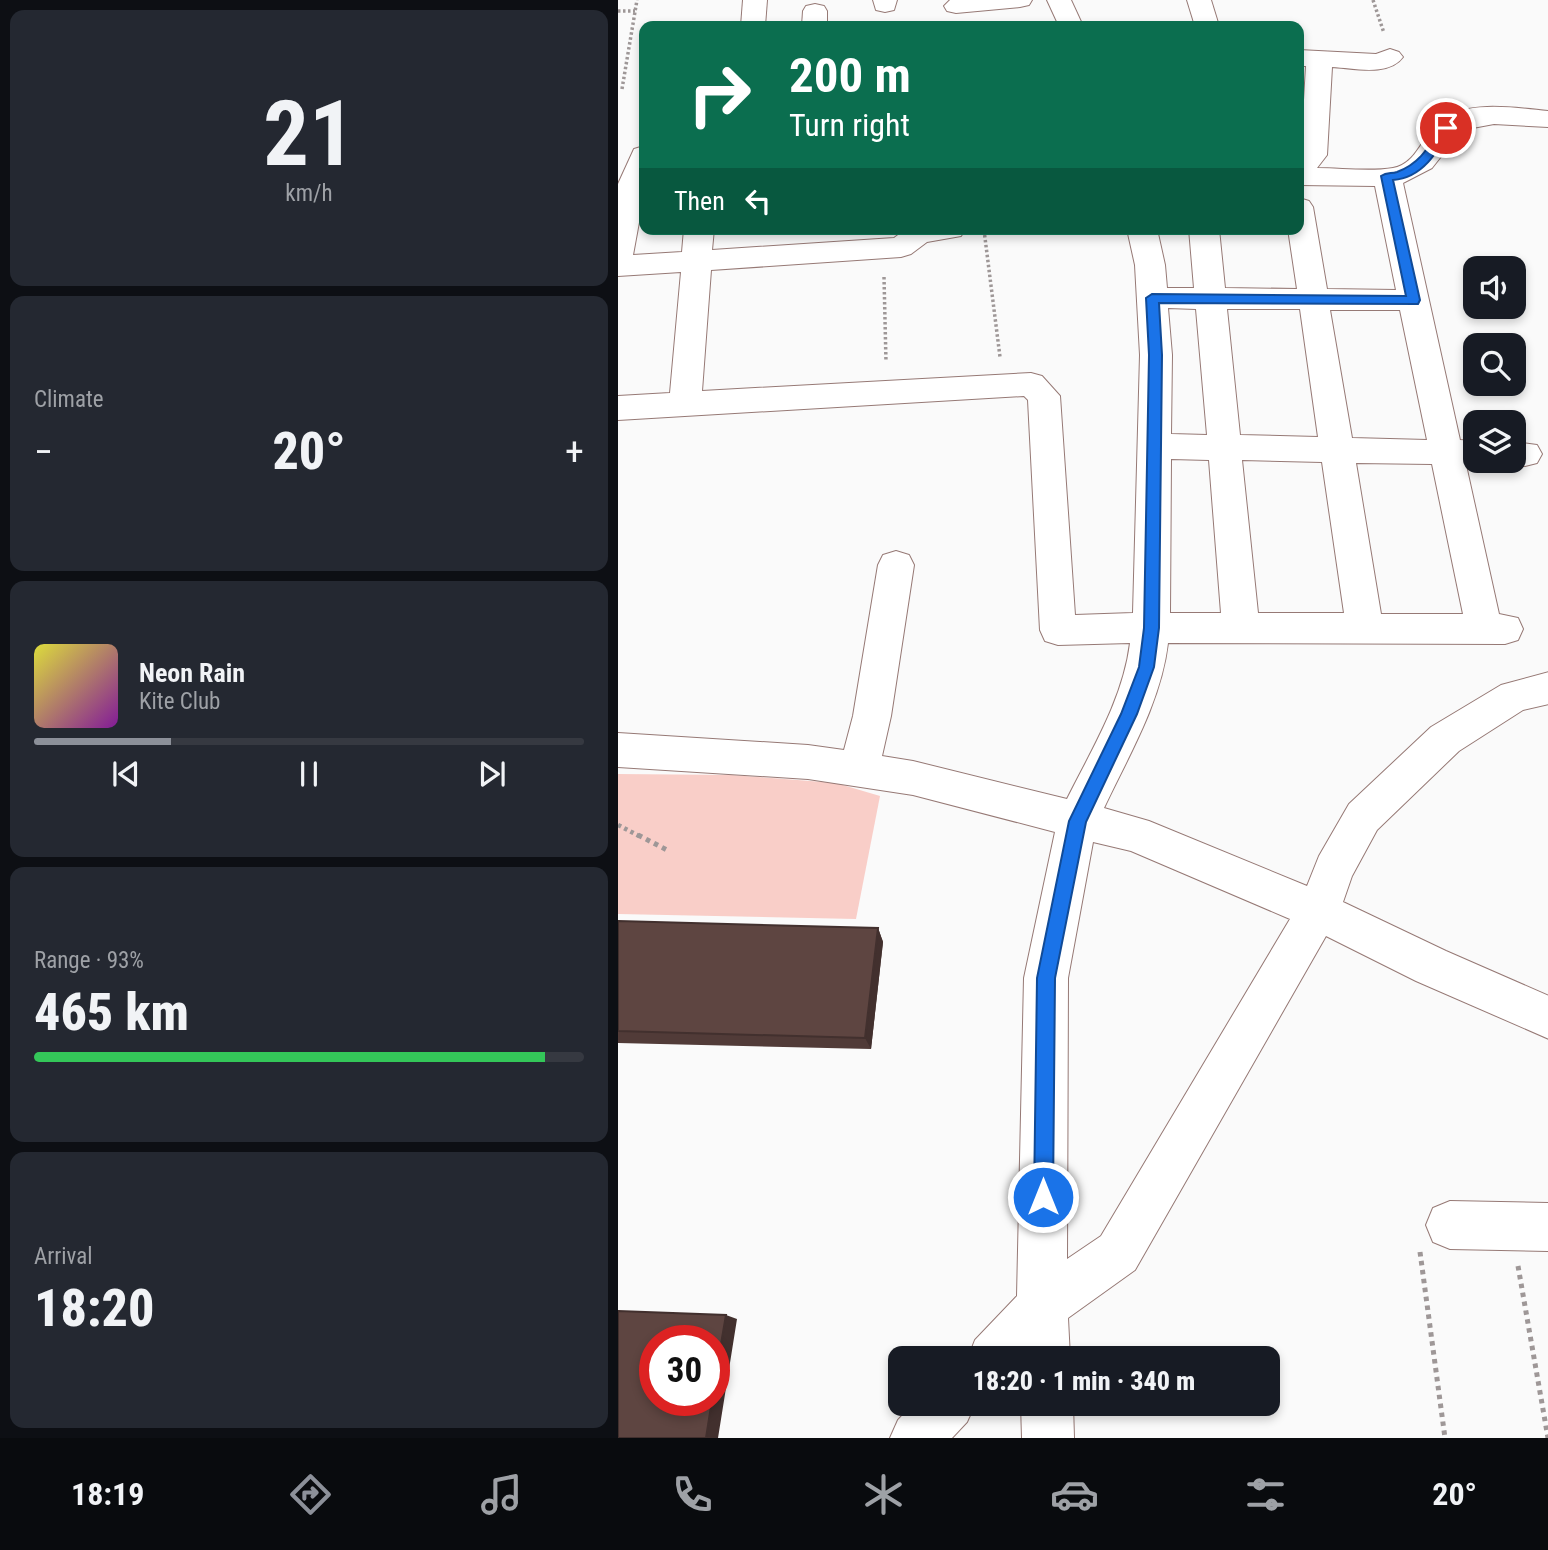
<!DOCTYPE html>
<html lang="en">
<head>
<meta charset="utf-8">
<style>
  :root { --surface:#171b24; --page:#242831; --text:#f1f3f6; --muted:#9ea1a6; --line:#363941; --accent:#8c9099 }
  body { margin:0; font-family:"Roboto Condensed",sans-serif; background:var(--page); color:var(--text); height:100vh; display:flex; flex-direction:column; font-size:26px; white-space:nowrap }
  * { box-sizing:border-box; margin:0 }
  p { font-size:23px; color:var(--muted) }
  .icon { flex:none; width:38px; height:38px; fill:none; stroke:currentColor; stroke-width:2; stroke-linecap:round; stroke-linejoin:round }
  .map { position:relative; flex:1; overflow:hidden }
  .side { display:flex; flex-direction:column; gap:10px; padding:10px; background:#0d0f14; width:618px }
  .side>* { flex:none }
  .banner { position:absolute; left:21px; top:21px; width:665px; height:214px; border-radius:14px; box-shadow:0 4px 10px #0003; background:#0b6e4f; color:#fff; overflow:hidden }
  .buttons { position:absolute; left:845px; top:256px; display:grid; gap:14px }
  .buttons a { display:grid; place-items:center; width:63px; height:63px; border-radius:14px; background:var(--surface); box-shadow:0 4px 10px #0003; font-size:35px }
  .speed { position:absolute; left:21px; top:1325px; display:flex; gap:14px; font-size:35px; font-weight:700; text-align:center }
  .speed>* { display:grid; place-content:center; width:91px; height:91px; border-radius:50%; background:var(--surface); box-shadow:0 4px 10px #0003; line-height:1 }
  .speed .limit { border:10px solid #d22; background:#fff; color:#111 }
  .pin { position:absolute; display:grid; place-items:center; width:60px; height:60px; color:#fff; margin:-30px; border:4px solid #fff; border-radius:50%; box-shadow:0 2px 7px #0007 }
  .me { position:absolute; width:77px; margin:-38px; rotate:0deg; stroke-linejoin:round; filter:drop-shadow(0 0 5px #0008) }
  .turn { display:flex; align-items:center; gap:24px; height:147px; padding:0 35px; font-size:32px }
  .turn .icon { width:91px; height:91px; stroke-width:2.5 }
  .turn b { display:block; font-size:49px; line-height:60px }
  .then { display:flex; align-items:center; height:66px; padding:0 35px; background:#0003; gap:14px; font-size:26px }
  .big { font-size:52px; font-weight:800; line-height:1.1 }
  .side .tile { flex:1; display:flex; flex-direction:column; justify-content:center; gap:10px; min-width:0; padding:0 24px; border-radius:14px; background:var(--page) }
  .side .dial { align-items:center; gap:0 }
  .dial b { font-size:91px; line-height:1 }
  .song { display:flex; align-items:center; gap:21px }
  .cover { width:84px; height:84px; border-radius:10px; background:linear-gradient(135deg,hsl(60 70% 55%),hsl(290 70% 35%)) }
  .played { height:7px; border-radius:4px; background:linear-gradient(90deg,var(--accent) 25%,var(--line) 25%) }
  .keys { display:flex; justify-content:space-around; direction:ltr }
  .heat { display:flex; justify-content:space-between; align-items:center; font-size:38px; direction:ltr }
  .charge { height:10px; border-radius:5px; background:linear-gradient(90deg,#34c759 93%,var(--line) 0) }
  .trip { position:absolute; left:270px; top:1346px; width:392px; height:70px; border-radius:14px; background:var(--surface); box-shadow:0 4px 10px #0003; font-weight:800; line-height:70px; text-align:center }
  .menu { display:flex; height:112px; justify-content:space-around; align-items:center; background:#090b0e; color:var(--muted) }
  .menu .icon { width:49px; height:49px }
  .menu .selected { color:var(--accent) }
  .menu b { font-size:32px; color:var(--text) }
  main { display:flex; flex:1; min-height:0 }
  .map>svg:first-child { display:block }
</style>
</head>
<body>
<main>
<section class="side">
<div class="tile dial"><b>21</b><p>km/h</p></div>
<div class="tile"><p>Climate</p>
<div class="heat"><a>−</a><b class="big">20°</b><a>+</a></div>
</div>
<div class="tile">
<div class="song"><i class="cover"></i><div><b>Neon Rain</b><p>Kite Club</p></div></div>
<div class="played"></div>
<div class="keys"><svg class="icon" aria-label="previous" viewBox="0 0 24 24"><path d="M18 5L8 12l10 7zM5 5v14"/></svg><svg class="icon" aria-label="pause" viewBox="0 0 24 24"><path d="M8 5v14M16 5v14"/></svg><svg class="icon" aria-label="next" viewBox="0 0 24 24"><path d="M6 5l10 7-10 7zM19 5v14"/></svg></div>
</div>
<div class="tile"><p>Range · 93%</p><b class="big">465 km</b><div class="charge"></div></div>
<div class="tile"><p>Arrival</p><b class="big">18:20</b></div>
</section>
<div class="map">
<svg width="931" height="1438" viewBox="0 0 931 1438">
  <rect width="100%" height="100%" fill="#fafafa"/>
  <path fill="#f9cec8" d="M0,774L114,775L218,783L262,796L238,919L0,914Z"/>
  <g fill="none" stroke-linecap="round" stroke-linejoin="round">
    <g stroke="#967975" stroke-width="2">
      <g id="minor">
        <path d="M125,0H149L147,26H123Z"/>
        <path d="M255,0H279L276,10L267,12L258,10Z"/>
        <path d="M332,0H414L411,5L402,7L338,13L329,11L326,6Z"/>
        <path d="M429,0H453L465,26H441Z"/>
        <path d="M569,0H593L601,26H577Z"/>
        <path d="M197,4L206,6L209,11V26H184L185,11L188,6Z"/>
        <path d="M772,49L781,52L785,57C771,77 735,68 714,67L709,155L699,168C724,168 751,172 775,168C800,164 805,132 824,119C852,100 899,108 931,111V127L876,124L844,130L814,168L785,183L842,440L858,441V460H871L858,465H848L881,614L900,618L905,629L900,640L887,644L550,643C543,702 511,755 486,808L531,821L689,886L701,856L731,804L813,727L883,685L931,672V704L905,710L841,751L759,830L734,876L725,902L828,951L931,996V1039L798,981L708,936L517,1270L450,1318L452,1358H350L357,1340L399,1296L406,978L437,832L295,795L190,779L0,767V733L190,745L226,750L235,716L260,565L265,555L278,551L291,555L296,565L273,716L264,756L295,761L449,799C474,749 505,699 512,643L440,645L427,641L422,630L410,400L406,396L0,420V396L52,393L63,272L0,276V184L16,149L26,146V195L15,255L64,252L66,229H96L94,250L276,238L288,229H347L343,236L309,242L293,254L283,257L93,270L84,391L413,373L424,376L442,396L457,615L515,613L522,355L517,265L509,229H539L547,265L549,288H576L571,229H601L607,288L679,289L670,229H681V198L691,201L695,207L709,289L778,290L757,186L681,185L688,66H681V50L758,54ZM550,308L578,309L589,435L553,434L554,355ZM609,309H682L700,437L622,435ZM712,310H782L809,440L734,438ZM553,459L591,460L603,613H552ZM624,460L704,462L726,613H640ZM738,463L814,464L845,614H763ZM475,842L513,851L672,919L483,1236L449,1259L450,978Z"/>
        <path d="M896,442L919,445L924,454L919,463L907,466L884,463L883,460H896Z"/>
        <path d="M832,1201L931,1203V1251L832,1249L815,1242L808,1225L815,1208Z"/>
        <path d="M295,1404H357L349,1422L334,1438H272L280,1420Z"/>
        <path d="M403,1404H455L456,1438H404Z"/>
      </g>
    </g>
    <g stroke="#9e9797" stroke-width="3.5" stroke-dasharray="2.5 2.5" stroke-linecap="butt">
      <path d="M755,0L766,33"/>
      <path d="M0,11H17"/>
      <path d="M4,89L19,0"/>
      <path d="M366,230L382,357"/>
      <path d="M266,277L268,362"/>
    </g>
    <path stroke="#9e9797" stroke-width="4.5" stroke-dasharray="3.5 3.5" stroke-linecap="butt" d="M0,825L23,837"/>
    <g stroke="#9e9797" stroke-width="5" stroke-dasharray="4.5 4.5" stroke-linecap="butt">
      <path d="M20,835L49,850"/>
      <path d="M802,1252L827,1438"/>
      <path d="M900,1266L930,1438"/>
    </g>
    <use href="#minor" fill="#fff" fill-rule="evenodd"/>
  </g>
  <path fill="#513b38" d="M0,921L260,928L265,942L253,1049L0,1043Z"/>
  <g fill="#42302e">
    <path d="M260,928L265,942L253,1049L247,1038Z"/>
    <path d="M108,1315L119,1319L100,1438H88L94,1400H96V1385Z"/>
  </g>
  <g fill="#5e4541" stroke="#42302e" stroke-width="2">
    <path d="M0,921L260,928L247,1038L0,1031Z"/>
    <path d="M0,1311L108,1315L96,1385V1340H37V1400H94L88,1438H0Z"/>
  </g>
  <path fill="#1a73e8" stroke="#114b97" stroke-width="2" d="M824,126L833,128C820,151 805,178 775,180L802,300L800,304L541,303L544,355L541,628L536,667L519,714L468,822L437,978L435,1197L432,1204L425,1207L418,1204L416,1197L419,978L451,821L503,714L521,667L526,628L531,355L528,298L534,294L788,296L763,176C769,172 773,174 779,172C803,163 811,146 824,126Z"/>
</svg>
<div class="buttons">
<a><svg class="icon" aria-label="sound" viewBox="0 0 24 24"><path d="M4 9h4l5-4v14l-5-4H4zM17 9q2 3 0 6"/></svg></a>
<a><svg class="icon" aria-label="search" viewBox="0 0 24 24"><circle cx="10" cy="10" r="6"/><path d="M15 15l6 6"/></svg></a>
<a><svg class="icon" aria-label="layers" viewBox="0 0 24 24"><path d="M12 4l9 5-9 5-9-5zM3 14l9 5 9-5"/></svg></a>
</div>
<div class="speed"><div class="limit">30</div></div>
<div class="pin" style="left:828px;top:128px;background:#d93025"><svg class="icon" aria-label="arrive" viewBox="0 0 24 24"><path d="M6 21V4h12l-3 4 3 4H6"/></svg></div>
<svg class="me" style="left:425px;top:1197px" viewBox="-20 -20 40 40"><circle r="17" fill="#1a73e8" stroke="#fff" stroke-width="3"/><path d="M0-11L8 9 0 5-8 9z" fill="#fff"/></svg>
<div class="trip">18:20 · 1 min · 340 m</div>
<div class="banner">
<div class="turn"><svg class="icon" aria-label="right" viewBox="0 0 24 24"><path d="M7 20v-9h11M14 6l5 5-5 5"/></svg><div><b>200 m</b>Turn right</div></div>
<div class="then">Then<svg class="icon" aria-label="left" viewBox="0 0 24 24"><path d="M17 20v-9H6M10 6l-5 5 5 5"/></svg></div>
</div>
</div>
</main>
<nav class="menu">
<b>18:19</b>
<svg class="icon selected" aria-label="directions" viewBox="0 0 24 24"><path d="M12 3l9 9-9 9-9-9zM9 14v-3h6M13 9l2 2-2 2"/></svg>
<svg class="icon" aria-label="music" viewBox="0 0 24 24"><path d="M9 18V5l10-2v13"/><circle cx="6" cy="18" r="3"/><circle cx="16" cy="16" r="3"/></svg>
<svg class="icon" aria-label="phone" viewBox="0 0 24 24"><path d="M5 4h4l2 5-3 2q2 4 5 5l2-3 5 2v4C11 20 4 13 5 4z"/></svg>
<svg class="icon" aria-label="climate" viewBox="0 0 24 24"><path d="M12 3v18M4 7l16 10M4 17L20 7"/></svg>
<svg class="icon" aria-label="car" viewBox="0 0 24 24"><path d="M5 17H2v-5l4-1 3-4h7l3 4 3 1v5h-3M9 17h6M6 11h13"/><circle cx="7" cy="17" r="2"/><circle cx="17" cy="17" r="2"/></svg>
<svg class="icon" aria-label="filters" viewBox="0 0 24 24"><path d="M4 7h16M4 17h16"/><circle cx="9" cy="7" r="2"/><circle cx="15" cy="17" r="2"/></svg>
<b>20°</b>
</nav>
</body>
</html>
